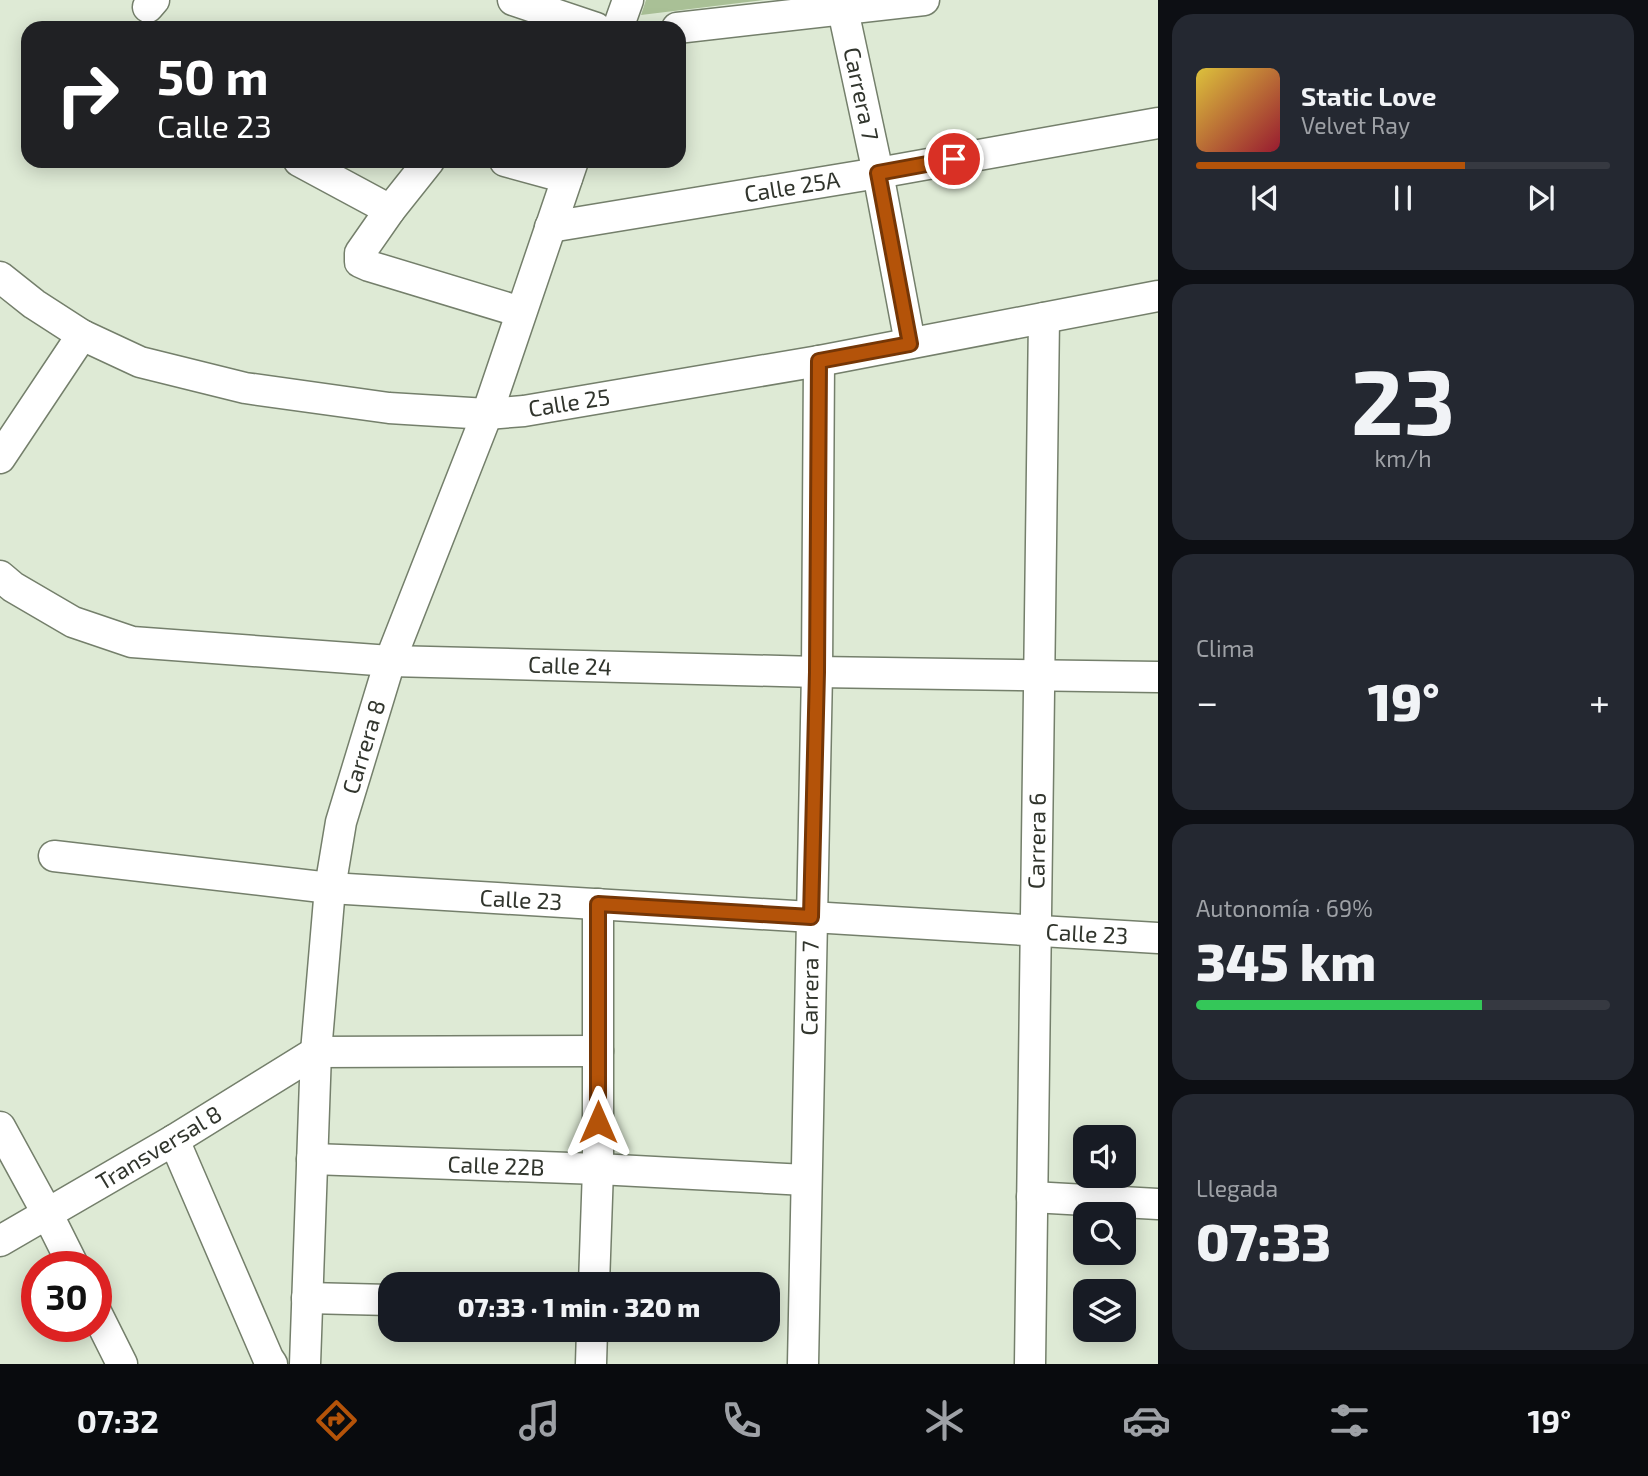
<!DOCTYPE html>
<html lang="es">
<head>
<meta charset="utf-8">
<style>
  :root { --surface:#171b24; --page:#242831; --text:#f1f3f6; --muted:#9ea1a6; --line:#363941; --accent:#b45309 }
  body { margin:0; font-family:"Exo 2",sans-serif; background:var(--page); color:var(--text); height:100vh; display:flex; flex-direction:column; font-size:26px; white-space:nowrap }
  * { box-sizing:border-box; margin:0 }
  p { font-size:23px; color:var(--muted) }
  .icon { flex:none; width:38px; height:38px; fill:none; stroke:currentColor; stroke-width:2; stroke-linecap:round; stroke-linejoin:round }
  .map { position:relative; flex:1; overflow:hidden }
  .sheet { display:flex; flex-direction:column; gap:14px; padding:14px; background:#0d0f14; width:490px }
  .sheet>* { flex:none }
  .guide { position:absolute; left:21px; top:21px; width:665px; height:147px; border-radius:21px; box-shadow:0 4px 18px #0003; background:#202124; color:#fff; overflow:hidden }
  .controls { position:absolute; left:1073px; top:1125px; display:grid; gap:14px }
  .controls a { display:grid; place-items:center; width:63px; height:63px; border-radius:14px; background:var(--surface); box-shadow:0 4px 18px #0003; font-size:35px }
  .speed { position:absolute; left:21px; top:1251px; display:flex; gap:14px; font-size:35px; font-weight:700; text-align:center }
  .speed>* { display:grid; place-content:center; width:91px; height:91px; border-radius:50%; background:var(--surface); box-shadow:0 4px 18px #0003; line-height:1 }
  .speed .limit { border:10px solid #d22; background:#fff; color:#111 }
  .pin { position:absolute; display:grid; place-items:center; width:60px; height:60px; color:#fff; margin:-30px; border:4px solid #fff; border-radius:50%; box-shadow:0 2px 7px #0007 }
  .me { position:absolute; width:77px; margin:-38px; rotate:0deg; stroke-linejoin:round; filter:drop-shadow(0 0 5px #0008) }
  .turn { display:flex; align-items:center; gap:24px; height:147px; padding:0 21px; font-size:32px }
  .turn .icon { width:91px; height:91px; stroke-width:2.5 }
  .turn b { display:block; font-size:49px; line-height:60px }
  .big { font-size:52px; font-weight:800; line-height:1.1 }
  .sheet .widget { flex:1; display:flex; flex-direction:column; justify-content:center; gap:10px; min-width:0; padding:0 24px; border-radius:21px; background:var(--page) }
  .sheet .dial { align-items:center; gap:0 }
  .dial b { font-size:91px; line-height:1 }
  .song { display:flex; align-items:center; gap:21px }
  .cover { width:84px; height:84px; border-radius:10px; background:linear-gradient(135deg,hsl(50 70% 55%),hsl(350 70% 35%)) }
  .played { height:7px; border-radius:4px; background:linear-gradient(90deg,var(--accent) 65%,var(--line) 65%) }
  .keys { display:flex; justify-content:space-around; direction:ltr }
  .heat { display:flex; justify-content:space-between; align-items:center; font-size:38px; direction:ltr }
  .charge { height:10px; border-radius:5px; background:linear-gradient(90deg,#34c759 69%,var(--line) 0) }
  .trip { position:absolute; left:378px; top:1272px; width:402px; height:70px; border-radius:21px; background:var(--surface); box-shadow:0 4px 18px #0003; font-weight:800; line-height:70px; text-align:center }
  .tab-bar { display:flex; height:112px; justify-content:space-around; align-items:center; background:#090b0e; color:var(--muted) }
  .tab-bar .icon { width:49px; height:49px }
  .tab-bar .current { color:var(--accent) }
  .tab-bar b { font-size:32px; color:var(--text) }
  main { display:flex; flex:1; min-height:0 }
  .map>svg:first-child { display:block }
</style>
</head>
<body>
<main>
<div class="map">
<svg width="1158" height="1364" viewBox="0 0 1158 1364">
  <rect width="100%" height="100%" fill="#deead5"/>
  <path fill="#a9c096" d="M646,0H764L641,15Z"/>
  <g fill="none" stroke-linecap="round" stroke-linejoin="round">
    <g stroke="#747f6b" stroke-width="33">
      <g id="minor">
        <path d="M513,0L596,28"/>
        <path d="M148,7L154,0"/>
        <path d="M843,10L878,173L910,343"/>
        <path d="M618,28L628,0"/>
        <path d="M677,28L924,0"/>
        <path d="M299,161L390,210"/>
        <path d="M429,161L390,210L360,253V262L369,266L521,312"/>
        <path d="M505,161L567,178"/>
        <path d="M550,227L878,173L1158,123"/>
        <path d="M0,277L34,304L82,335L140,362L245,388L389,408L487,414L524,411L819,361L1158,296"/>
        <path d="M0,458L82,335"/>
        <path d="M0,576L13,587L73,622L132,642L390,661L817,672L1158,677"/>
        <path d="M54,856L330,888L1158,938"/>
        <path d="M0,1127L47,1213L74,1267"/>
        <path d="M174,1140L268,1358L272,1364"/>
        <path d="M312,1159L598,1169L806,1180"/>
        <path d="M1032,1197L1158,1204"/>
        <path d="M0,1241L174,1140L316,1052L598,1051"/>
        <path d="M594,1284L598,1169V904"/>
        <path d="M307,1298L390,1300"/>
        <path d="M96,1312L122,1364"/>
        <path d="M305,1364L316,1052L330,888L341,822L390,661L487,414L573,161"/>
        <path d="M591,1364L592,1330"/>
        <path d="M803,1364L817,672L819,361"/>
        <path d="M1030,1364L1044,318"/>
      </g>
    </g>
    <use href="#minor" stroke="#fff" stroke-width="30"/>
  </g>
  <g fill="none" stroke-linecap="round" stroke-linejoin="round">
    <g stroke="#753606" stroke-width="18">
      <path id="route" d="M598,1122V904L811,917L817,672L819,361L910,344L878,173L954,159"/>
    </g>
    <use href="#route" stroke="#b45309" stroke-width="12"/>
  </g>
  <g text-anchor="middle" stroke-width="7" stroke-linejoin="round" paint-order="stroke">
    <g font-size="23" fill="#31352d" stroke="#fff">
      <text transform="translate(861 94) rotate(78)" y="8">Carrera 7</text>
      <text transform="translate(792 187) rotate(-9)" y="8">Calle 25A</text>
      <text transform="translate(569 403) rotate(-9)" y="8">Calle 25</text>
      <text transform="translate(570 666) rotate(2)" y="8">Calle 24</text>
      <text transform="translate(364 747) rotate(-73)" y="8">Carrera 8</text>
      <text transform="translate(1037 841) rotate(-89)" y="8">Carrera 6</text>
      <text transform="translate(521 900) rotate(3)" y="8">Calle 23</text>
      <text transform="translate(1087 934) rotate(3)" y="8">Calle 23</text>
      <text transform="translate(810 988) rotate(-89)" y="8">Carrera 7</text>
      <text transform="translate(159 1148) rotate(-31)" y="8">Transversal 8</text>
      <text transform="translate(496 1166) rotate(2)" y="8">Calle 22B</text>
    </g>
  </g>
</svg>
<div class="controls">
<a><svg class="icon" aria-label="sound" viewBox="0 0 24 24"><path d="M4 9h4l5-4v14l-5-4H4zM17 9q2 3 0 6"/></svg></a>
<a><svg class="icon" aria-label="search" viewBox="0 0 24 24"><circle cx="10" cy="10" r="6"/><path d="M15 15l6 6"/></svg></a>
<a><svg class="icon" aria-label="layers" viewBox="0 0 24 24"><path d="M12 4l9 5-9 5-9-5zM3 14l9 5 9-5"/></svg></a>
</div>
<div class="speed"><div class="limit">30</div></div>
<div class="pin" style="left:954px;top:159px;background:#d93025"><svg class="icon" aria-label="arrive" viewBox="0 0 24 24"><path d="M6 21V4h12l-3 4 3 4H6"/></svg></div>
<svg class="me" style="left:598px;top:1122px" viewBox="-20 -20 40 40"><path d="M0-17L14 15 0 8-14 15z" fill="#b45309" stroke="#fff" stroke-width="4"/></svg>
<div class="trip">07:33 · 1 min · 320 m</div>
<div class="guide">
<div class="turn"><svg class="icon" aria-label="right" viewBox="0 0 24 24"><path d="M7 20v-9h11M14 6l5 5-5 5"/></svg><div><b>50 m</b>Calle 23</div></div>
</div>
</div>
<section class="sheet">
<div class="widget">
<div class="song"><i class="cover"></i><div><b>Static Love</b><p>Velvet Ray</p></div></div>
<div class="played"></div>
<div class="keys"><svg class="icon" aria-label="previous" viewBox="0 0 24 24"><path d="M18 5L8 12l10 7zM5 5v14"/></svg><svg class="icon" aria-label="pause" viewBox="0 0 24 24"><path d="M8 5v14M16 5v14"/></svg><svg class="icon" aria-label="next" viewBox="0 0 24 24"><path d="M6 5l10 7-10 7zM19 5v14"/></svg></div>
</div>
<div class="widget dial"><b>23</b><p>km/h</p></div>
<div class="widget"><p>Clima</p>
<div class="heat"><a>−</a><b class="big">19°</b><a>+</a></div>
</div>
<div class="widget"><p>Autonomía · 69%</p><b class="big">345 km</b><div class="charge"></div></div>
<div class="widget"><p>Llegada</p><b class="big">07:33</b></div>
</section>
</main>
<nav class="tab-bar">
<b>07:32</b>
<svg class="icon current" aria-label="directions" viewBox="0 0 24 24"><path d="M12 3l9 9-9 9-9-9zM9 14v-3h6M13 9l2 2-2 2"/></svg>
<svg class="icon" aria-label="music" viewBox="0 0 24 24"><path d="M9 18V5l10-2v13"/><circle cx="6" cy="18" r="3"/><circle cx="16" cy="16" r="3"/></svg>
<svg class="icon" aria-label="phone" viewBox="0 0 24 24"><path d="M5 4h4l2 5-3 2q2 4 5 5l2-3 5 2v4C11 20 4 13 5 4z"/></svg>
<svg class="icon" aria-label="climate" viewBox="0 0 24 24"><path d="M12 3v18M4 7l16 10M4 17L20 7"/></svg>
<svg class="icon" aria-label="car" viewBox="0 0 24 24"><path d="M5 17H2v-5l4-1 3-4h7l3 4 3 1v5h-3M9 17h6M6 11h13"/><circle cx="7" cy="17" r="2"/><circle cx="17" cy="17" r="2"/></svg>
<svg class="icon" aria-label="filters" viewBox="0 0 24 24"><path d="M4 7h16M4 17h16"/><circle cx="9" cy="7" r="2"/><circle cx="15" cy="17" r="2"/></svg>
<b>19°</b>
</nav>
</body>
</html>
